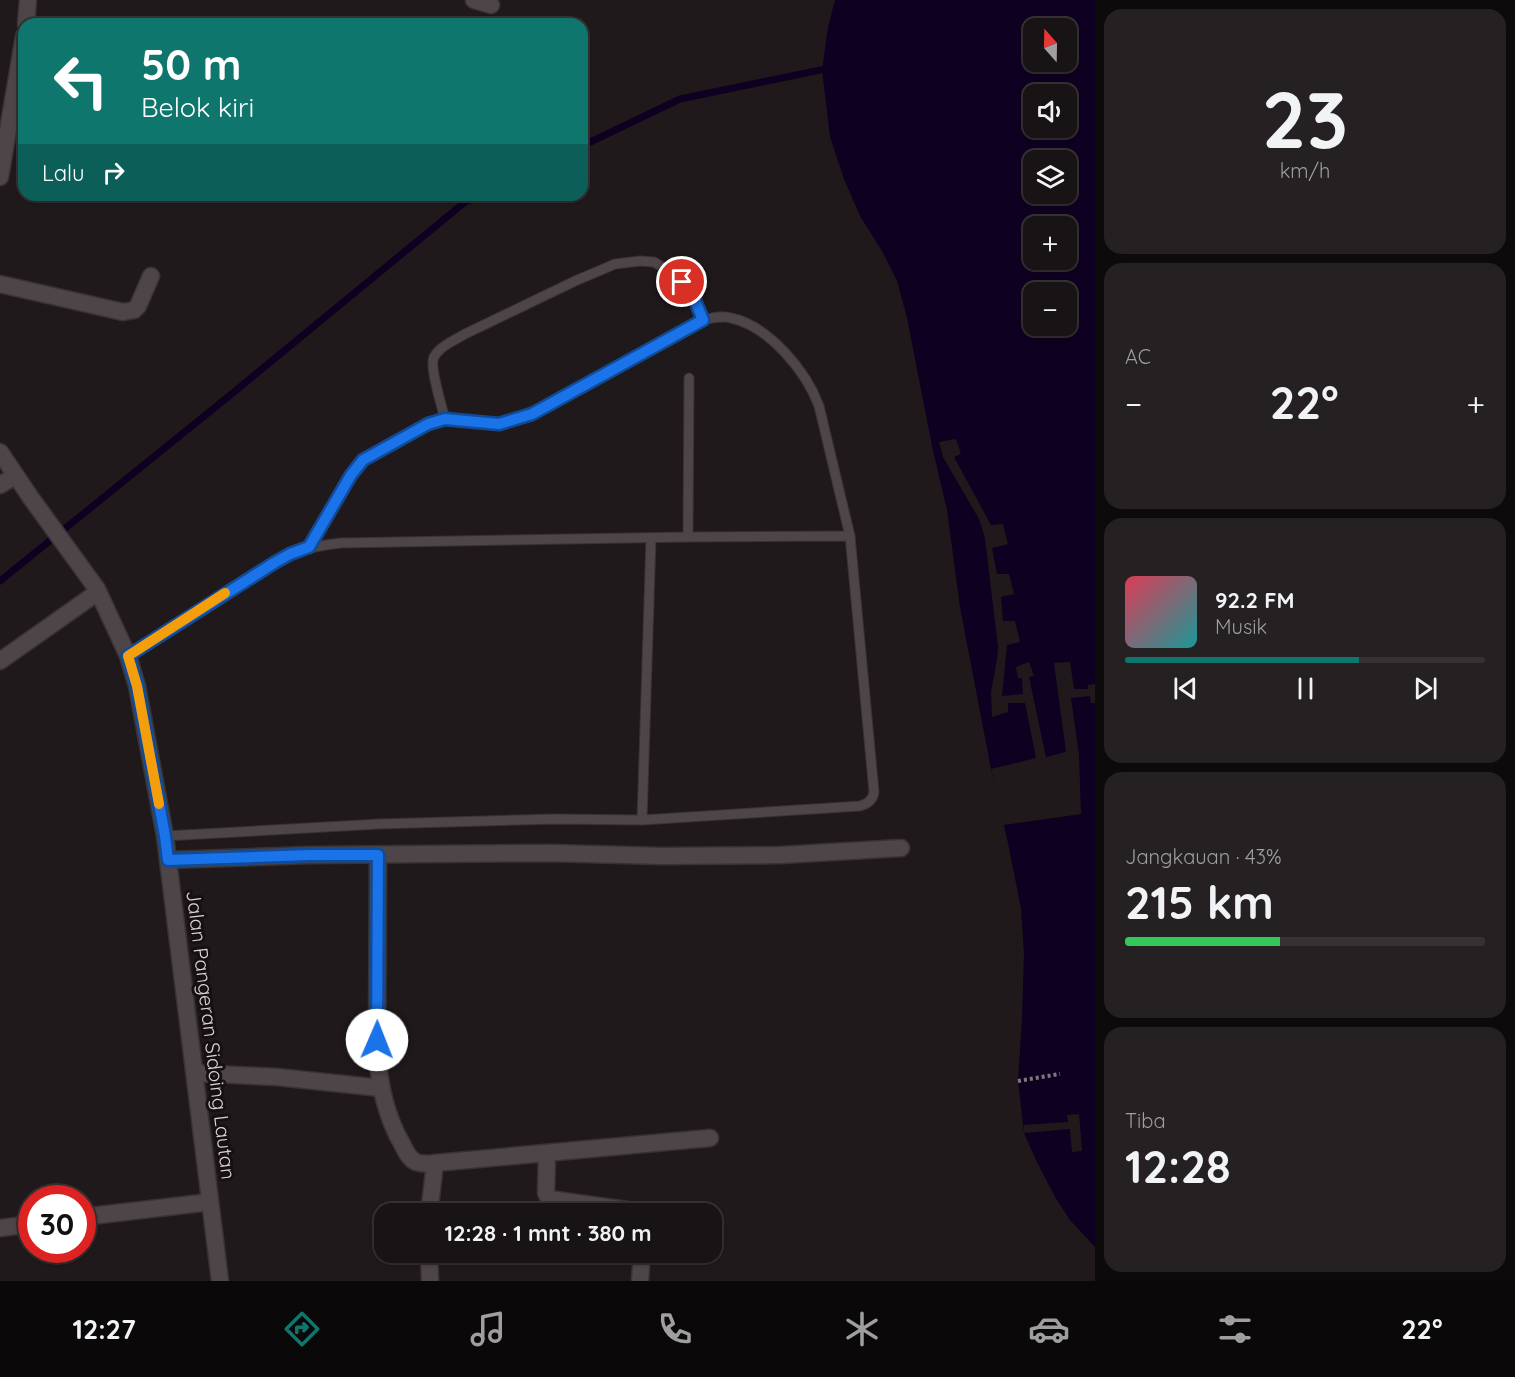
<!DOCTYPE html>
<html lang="id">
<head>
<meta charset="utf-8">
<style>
  :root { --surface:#181314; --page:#252022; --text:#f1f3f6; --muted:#9f9ea0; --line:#363234; --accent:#0f766e }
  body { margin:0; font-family:Quicksand,sans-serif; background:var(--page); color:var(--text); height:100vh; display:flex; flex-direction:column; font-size:22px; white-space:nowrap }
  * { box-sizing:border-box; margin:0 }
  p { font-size:20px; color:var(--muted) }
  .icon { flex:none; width:33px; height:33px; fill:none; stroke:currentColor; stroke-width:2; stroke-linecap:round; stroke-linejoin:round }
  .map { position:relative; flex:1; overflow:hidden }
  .details { display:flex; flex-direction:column; gap:9px; padding:9px; background:#0d0a0b; width:420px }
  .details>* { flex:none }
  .hud { position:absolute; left:18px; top:18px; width:570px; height:183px; border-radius:18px; box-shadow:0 2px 4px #0004,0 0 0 2px var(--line); background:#0f766e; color:#fff; overflow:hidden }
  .needle { width:39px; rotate:340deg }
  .controls { position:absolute; left:1023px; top:18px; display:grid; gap:12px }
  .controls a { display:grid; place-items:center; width:54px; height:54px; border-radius:12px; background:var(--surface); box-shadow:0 2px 4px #0004,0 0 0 2px var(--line); font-size:30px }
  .speed { position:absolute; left:18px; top:1185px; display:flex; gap:12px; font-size:30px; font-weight:700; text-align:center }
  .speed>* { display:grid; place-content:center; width:78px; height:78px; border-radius:50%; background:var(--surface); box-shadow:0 2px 4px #0004,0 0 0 2px var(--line); line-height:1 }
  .speed .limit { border:9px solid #d22; background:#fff; color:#111 }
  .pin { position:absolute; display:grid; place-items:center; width:51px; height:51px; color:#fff; margin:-26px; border:3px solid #fff; border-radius:50%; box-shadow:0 2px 6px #0007 }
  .me { position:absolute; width:66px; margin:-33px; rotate:1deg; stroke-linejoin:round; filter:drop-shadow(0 0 4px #0008) }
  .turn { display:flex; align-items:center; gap:21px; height:126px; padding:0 24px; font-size:27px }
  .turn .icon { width:78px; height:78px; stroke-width:2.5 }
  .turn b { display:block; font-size:42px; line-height:51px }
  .then { display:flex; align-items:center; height:57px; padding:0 24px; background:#0003; gap:12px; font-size:22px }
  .big { font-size:45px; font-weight:800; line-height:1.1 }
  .details .widget { flex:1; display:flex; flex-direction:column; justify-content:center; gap:9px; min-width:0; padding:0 21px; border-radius:18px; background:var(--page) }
  .details .dial { align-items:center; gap:0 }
  .dial b { font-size:78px; line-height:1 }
  .song { display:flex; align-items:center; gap:18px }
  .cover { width:72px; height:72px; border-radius:9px; background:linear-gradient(135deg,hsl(350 70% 55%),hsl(180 70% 35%)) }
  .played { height:6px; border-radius:3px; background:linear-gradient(90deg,var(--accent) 65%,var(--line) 65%) }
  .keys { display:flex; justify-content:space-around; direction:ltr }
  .heat { display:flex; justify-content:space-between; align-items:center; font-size:33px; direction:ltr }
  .charge { height:9px; border-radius:4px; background:linear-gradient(90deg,#34c759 43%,var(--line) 0) }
  .trip { position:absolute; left:374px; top:1203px; width:348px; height:60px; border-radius:18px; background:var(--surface); box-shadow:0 2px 4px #0004,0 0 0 2px var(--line); font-weight:800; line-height:60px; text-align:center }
  .menu { display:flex; height:96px; justify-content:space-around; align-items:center; background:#0a0808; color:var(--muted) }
  .menu .icon { width:42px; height:42px }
  .menu .current { color:var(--accent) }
  .menu b { font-size:27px; color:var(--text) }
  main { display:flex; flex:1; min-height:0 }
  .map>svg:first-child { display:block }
</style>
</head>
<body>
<main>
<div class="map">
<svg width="1095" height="1281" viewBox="0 0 1095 1281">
  <rect width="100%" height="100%" fill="#20191b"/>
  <path fill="#0e0020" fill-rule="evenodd" d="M835,0H1095V1247L1070,1220L1055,1197L1036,1160L1024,1133L1018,1081L1022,1018L1024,953L1021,909L1008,843L991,769L960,607L947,510L933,451L907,318L897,281L882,251L860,216L844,179L830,137L822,70L828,27ZM1034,28H1066V62H1034ZM1034,94H1066V128H1034ZM1034,160H1066V194H1034ZM1034,226H1066V260H1034ZM1034,292H1066V326H1034Z"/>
  <g fill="#20191b">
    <path d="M956,439L961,454L954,457L991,525L1003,524L1008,544L992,548L997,574H1009L1014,594L1001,597L1003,621H1015L1020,642L1007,645L1002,696L1023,694L1022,678H1018L1016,667L1029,662L1034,676L1029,677L1046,757L1066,752L1054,663L1070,662L1074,689H1088V685L1095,684V703H1091L1090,696L1071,698L1079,755L1081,814L1003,825L991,769L1036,758L1025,703H1008V712L992,717L991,692L997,659L998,647L985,538L979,519L943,457L939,442Z"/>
    <path d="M1079,1114L1082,1151L1072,1152L1070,1129L1024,1133V1125L1068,1122L1067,1115Z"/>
  </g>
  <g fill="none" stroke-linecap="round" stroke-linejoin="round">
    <g stroke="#0e0020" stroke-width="7">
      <path d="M582,146L680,99L830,68"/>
      <path d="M0,581L234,392L465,202L480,195"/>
    </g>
    <g stroke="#373334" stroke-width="11">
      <g id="service">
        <path d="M445,419C442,407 429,366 434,357C440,346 455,340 465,334L575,281L615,264L640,261L654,262L674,274L692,293L703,320"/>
        <path d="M688,537L689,378"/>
        <path d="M309,547L351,475L363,460L379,451L428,424L445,419L499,424L532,414L703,320C712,318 722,315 731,318C769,326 806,371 819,406L850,536"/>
        <path d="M128,656L274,563C297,550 315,546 341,543L688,537L850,536L874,792C873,800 867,804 860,806L642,820L554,819L379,824L165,836"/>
        <path d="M642,820L651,538"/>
      </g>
    </g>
    <g stroke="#373334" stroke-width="19">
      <g id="minor">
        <path d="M474,0L491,5"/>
        <path d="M0,284L123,312L134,310L138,306L151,276"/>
        <path d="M0,485L15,476"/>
        <path d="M0,661L98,592"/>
        <path d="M378,855L377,1055C380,1087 386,1116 402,1144C405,1150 409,1159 416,1162C422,1164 429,1164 435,1163"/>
        <path d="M168,860L310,855L550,853L662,856L781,855L901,848"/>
        <path d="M195,1073L277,1077L381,1088"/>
        <path d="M547,1153L546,1193L549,1199L634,1211L639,1214"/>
        <path d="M429,1214L435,1163L710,1138"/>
        <path d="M82,1217L210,1202"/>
        <path d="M0,1228L32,1224"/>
        <path d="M429,1252L430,1281"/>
        <path d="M640,1281L642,1252"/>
      </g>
    </g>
    <g stroke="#373334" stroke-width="19">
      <g id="tertiary">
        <path d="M26,24L28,0"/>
        <path d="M0,177L24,36"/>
        <path d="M0,452L31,498L97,589L128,656L137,686L165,836L220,1281"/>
      </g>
    </g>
    <path stroke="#7e787a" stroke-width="4" stroke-dasharray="3 3" stroke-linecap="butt" d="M1018,1081L1060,1074"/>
    <use href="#service" stroke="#4d4548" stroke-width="9"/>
    <use href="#minor" stroke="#4d4548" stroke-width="16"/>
    <use href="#tertiary" stroke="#4d4548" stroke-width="16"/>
  </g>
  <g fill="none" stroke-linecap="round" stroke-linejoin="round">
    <g stroke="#114b97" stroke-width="15">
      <path id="route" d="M377,1040L378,855H310L168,860L165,836L137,686L128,656L274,563L290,554L309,547L351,475L363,460L428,424L445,419L499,424L532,414L703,320L692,293L682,282"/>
    </g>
    <use href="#route" stroke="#1a73e8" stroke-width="10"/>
    <path stroke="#f59e0b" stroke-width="10" d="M159,804L137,686L128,656L225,593"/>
  </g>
  <g text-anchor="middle" stroke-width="6" stroke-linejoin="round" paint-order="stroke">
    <g font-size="20" fill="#d9d4d6" stroke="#171012">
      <text transform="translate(211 1035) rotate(83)" y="7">Jalan Pangeran Sidoing Lautan</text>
    </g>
  </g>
</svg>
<div class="controls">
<a><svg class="needle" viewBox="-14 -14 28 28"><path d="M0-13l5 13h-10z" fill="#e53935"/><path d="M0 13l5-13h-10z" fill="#9f9ea0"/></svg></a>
<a><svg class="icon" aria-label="sound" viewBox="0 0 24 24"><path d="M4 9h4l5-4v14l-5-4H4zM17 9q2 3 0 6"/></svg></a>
<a><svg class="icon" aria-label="layers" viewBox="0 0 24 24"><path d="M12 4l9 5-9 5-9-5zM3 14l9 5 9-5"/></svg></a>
<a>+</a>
<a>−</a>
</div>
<div class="speed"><div class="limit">30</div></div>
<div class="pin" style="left:682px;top:282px;background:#d93025"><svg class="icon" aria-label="arrive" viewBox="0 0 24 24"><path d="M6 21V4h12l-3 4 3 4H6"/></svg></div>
<svg class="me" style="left:377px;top:1040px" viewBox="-20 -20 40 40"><circle r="19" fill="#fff"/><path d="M0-13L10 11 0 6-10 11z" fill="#1a73e8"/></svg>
<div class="trip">12:28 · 1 mnt · 380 m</div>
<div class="hud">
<div class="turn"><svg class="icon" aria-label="left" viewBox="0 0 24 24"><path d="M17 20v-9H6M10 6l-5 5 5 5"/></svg><div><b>50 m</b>Belok kiri</div></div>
<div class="then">Lalu<svg class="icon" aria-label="right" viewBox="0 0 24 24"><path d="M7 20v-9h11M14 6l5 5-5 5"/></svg></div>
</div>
</div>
<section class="details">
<div class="widget dial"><b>23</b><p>km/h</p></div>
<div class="widget"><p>AC</p>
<div class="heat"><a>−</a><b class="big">22°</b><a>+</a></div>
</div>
<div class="widget">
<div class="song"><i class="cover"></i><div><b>92.2 FM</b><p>Musik</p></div></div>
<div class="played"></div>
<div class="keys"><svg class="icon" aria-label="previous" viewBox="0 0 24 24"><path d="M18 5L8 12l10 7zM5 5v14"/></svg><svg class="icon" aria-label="pause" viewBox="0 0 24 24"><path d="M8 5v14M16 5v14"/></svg><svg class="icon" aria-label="next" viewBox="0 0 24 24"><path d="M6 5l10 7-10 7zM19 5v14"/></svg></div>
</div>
<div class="widget"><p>Jangkauan · 43%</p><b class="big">215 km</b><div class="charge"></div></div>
<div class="widget"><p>Tiba</p><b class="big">12:28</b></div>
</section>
</main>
<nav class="menu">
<b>12:27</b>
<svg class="icon current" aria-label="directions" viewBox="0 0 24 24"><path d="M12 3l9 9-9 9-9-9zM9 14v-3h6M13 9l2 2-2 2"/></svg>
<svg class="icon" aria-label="music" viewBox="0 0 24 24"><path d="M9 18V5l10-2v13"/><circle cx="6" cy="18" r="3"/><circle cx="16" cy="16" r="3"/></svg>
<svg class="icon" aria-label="phone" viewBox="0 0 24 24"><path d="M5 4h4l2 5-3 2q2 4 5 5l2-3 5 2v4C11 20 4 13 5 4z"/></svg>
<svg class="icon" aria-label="climate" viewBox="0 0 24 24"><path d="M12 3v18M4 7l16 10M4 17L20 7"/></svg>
<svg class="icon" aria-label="car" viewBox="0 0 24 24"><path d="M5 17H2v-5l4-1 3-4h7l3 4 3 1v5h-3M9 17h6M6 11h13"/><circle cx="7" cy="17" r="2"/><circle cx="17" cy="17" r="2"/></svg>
<svg class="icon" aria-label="filters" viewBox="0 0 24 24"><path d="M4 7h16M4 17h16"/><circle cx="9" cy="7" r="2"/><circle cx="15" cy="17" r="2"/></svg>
<b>22°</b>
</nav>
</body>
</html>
